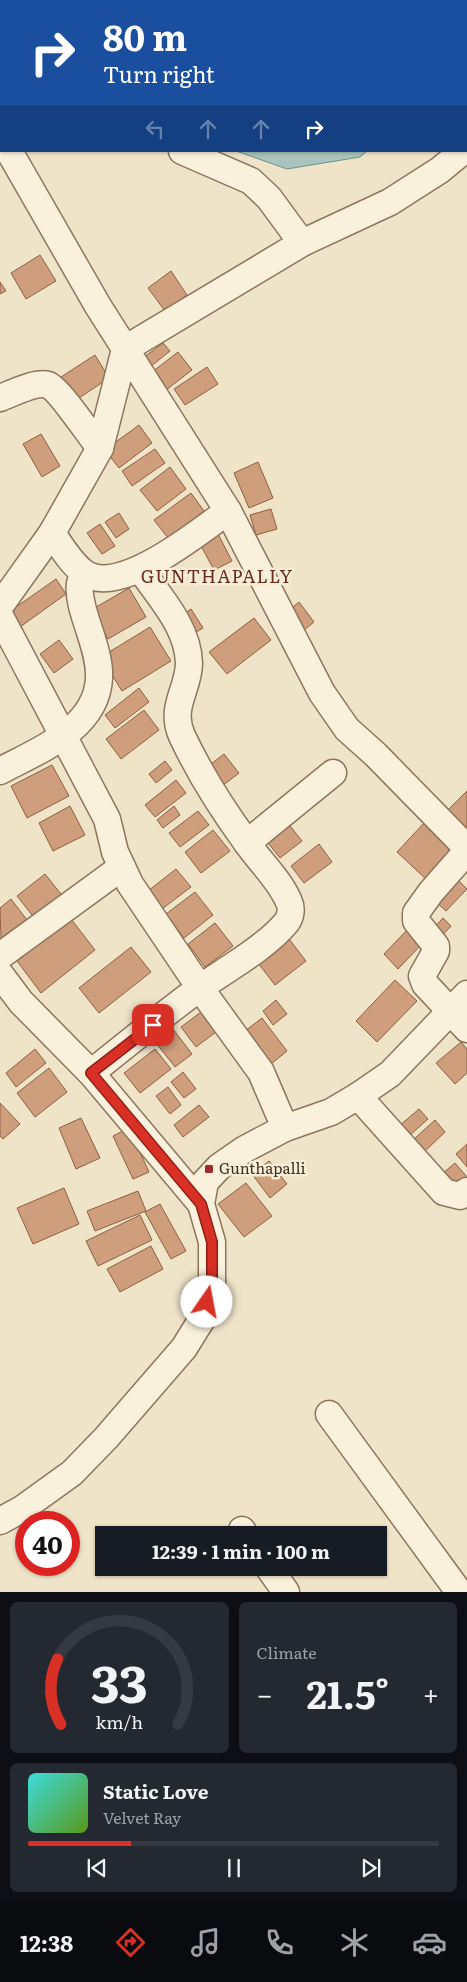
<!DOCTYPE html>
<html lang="en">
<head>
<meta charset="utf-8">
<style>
  :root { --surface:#171b24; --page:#242831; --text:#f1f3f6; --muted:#9ea1a6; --line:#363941; --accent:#d93025 }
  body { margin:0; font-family:Literata,serif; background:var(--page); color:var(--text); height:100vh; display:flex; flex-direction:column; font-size:19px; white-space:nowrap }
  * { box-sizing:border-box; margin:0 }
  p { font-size:16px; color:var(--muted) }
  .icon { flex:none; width:28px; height:28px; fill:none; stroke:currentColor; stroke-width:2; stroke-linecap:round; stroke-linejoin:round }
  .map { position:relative; height:1592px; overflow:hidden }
  .drawer { display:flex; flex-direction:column; gap:10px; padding:10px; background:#0d0f14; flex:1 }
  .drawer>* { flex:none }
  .guide { position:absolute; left:0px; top:0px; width:468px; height:152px; box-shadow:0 1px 4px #0004; background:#1a4fa0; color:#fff; overflow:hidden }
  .speed { position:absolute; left:15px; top:1511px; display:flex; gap:10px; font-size:25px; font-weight:700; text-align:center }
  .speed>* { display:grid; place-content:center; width:65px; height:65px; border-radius:50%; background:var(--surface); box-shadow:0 1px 4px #0004; line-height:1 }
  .speed .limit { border:8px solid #d22; background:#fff; color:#111 }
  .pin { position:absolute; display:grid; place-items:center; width:42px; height:42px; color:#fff; margin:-21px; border-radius:10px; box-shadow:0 2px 8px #0006 }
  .me { position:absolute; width:55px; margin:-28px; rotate:12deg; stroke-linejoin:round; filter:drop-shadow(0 0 4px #0008) }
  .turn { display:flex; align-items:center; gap:18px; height:105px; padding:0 20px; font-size:22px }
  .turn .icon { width:65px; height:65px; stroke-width:2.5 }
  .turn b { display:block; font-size:35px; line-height:42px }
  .lanes { display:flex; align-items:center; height:48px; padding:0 20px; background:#0003; justify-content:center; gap:25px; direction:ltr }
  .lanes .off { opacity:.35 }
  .big { font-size:38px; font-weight:700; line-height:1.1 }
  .drawer .widget { flex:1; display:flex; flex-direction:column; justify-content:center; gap:8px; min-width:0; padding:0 18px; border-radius:8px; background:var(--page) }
  .drawer .dial { align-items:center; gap:0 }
  .dial svg { height:130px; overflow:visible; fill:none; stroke:var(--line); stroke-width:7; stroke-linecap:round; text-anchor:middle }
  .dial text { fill:var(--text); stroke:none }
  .song { display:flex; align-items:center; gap:15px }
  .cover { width:60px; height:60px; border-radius:8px; background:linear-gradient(135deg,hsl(180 70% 55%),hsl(90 70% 35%)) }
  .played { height:5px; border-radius:2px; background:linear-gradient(90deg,var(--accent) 25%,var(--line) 25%) }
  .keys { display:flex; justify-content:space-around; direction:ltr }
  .heat { display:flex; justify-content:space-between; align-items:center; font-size:28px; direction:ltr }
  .drawer .tiles { flex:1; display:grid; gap:10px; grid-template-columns:1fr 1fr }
  .widget:last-child { grid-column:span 2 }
  .trip { position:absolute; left:95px; top:1526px; width:292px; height:50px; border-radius:0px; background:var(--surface); box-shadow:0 1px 4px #0004; font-weight:700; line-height:50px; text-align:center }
  .dock { display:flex; height:80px; justify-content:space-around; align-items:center; background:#090b0e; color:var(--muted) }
  .dock .icon { width:35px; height:35px }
  .dock .current { color:var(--accent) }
  .dock b { font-size:22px; color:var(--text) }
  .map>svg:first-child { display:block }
</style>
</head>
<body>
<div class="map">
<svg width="467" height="1592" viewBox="0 0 467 1592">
  <rect width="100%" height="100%" fill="#f0e4c8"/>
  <g fill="#a9c4bc" stroke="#6f938a">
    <path d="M117,0H467V14L466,1Z"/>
    <path d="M236,151H367L360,157L287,169Z"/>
  </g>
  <g fill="#cf9f7d" stroke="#8d5f41">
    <path d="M40,255L56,281L26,299L11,273Z"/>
    <path d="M171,271L187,295L165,311L148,288Z"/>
    <path d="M0,282L6,291L0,294Z"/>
    <path d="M163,343L170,351L150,367L143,358Z"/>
    <path d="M178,352L192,370L166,390L152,372Z"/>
    <path d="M95,355L109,378L76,400L61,377Z"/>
    <path d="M207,367L218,384L185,405L174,389Z"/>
    <path d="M139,425L152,443L119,468L105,450Z"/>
    <path d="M41,434L60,466L42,477L23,444Z"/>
    <path d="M155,449L165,463L132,486L122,471Z"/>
    <path d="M258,462L273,498L249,508L234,473Z"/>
    <path d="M170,467L186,489L157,511L140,490Z"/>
    <path d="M191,493L204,511L168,538L154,520Z"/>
    <path d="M271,509L277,529L256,535L250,515Z"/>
    <path d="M119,513L129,529L116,538L105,522Z"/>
    <path d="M100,524L115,546L102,554L87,533Z"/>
    <path d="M217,532L232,561L214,570L199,542Z"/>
    <path d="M56,579L66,594L20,627L9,612Z"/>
    <path d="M129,588L146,617L108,639L91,610Z"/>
    <path d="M299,602L314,622L303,631L288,611Z"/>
    <path d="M191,609L203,628L193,634L181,616Z"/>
    <path d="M254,618L271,640L227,674L209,652Z"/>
    <path d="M150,627L171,661L122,691L101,657Z"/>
    <path d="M59,640L73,659L54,673L40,654Z"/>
    <path d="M139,688L149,702L115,728L105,715Z"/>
    <path d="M144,710L159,730L121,759L106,739Z"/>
    <path d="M224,754L239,773L217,790L202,771Z"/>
    <path d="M165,761L172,770L156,783L149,774Z"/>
    <path d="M52,765L69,796L27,818L11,786Z"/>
    <path d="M176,780L186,793L155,817L145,805Z"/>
    <path d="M467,791V828L448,810Z"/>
    <path d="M70,806L85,835L53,851L39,823Z"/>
    <path d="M174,806L180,815L163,828L157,820Z"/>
    <path d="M198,811L209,825L180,847L169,833Z"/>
    <path d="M287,822L302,841L280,858L265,839Z"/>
    <path d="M424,823L455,853L428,881L397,852Z"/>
    <path d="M213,830L230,851L201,873L185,852Z"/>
    <path d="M319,844L332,862L304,883L291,866Z"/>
    <path d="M176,869L191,887L162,909L148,891Z"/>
    <path d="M45,874L64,898L36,920L17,896Z"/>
    <path d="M457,879L467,889L446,911L435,901Z"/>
    <path d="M195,892L213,915L184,938L166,914Z"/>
    <path d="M11,899L27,920L1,940L0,908Z"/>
    <path d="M443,918L451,926L438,940L430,932Z"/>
    <path d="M71,919L95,950L41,993L17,961Z"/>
    <path d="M215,923L233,946L205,967L188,944Z"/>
    <path d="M408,929L423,943L398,969L384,954Z"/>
    <path d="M289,939L306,961L275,985L258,963Z"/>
    <path d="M131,947L151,972L99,1013L79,988Z"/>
    <path d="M395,980L417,1001L377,1042L356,1021Z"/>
    <path d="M276,1000L287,1014L273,1025L263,1011Z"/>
    <path d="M205,1009L220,1029L196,1047L181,1027Z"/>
    <path d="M262,1018L287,1051L271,1064L245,1031Z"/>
    <path d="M170,1025L192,1054L175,1067L153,1039Z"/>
    <path d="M461,1042L467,1049V1073L455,1084L436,1063Z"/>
    <path d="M35,1049L46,1063L16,1087L6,1073Z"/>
    <path d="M155,1049L171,1069L140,1093L124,1073Z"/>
    <path d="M49,1068L67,1092L35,1117L17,1093Z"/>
    <path d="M183,1072L196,1089L184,1098L171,1082Z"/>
    <path d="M168,1087L181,1105L170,1114L156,1096Z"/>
    <path d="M0,1103L20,1124L3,1139L0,1136Z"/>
    <path d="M199,1105L209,1117L183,1137L174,1125Z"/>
    <path d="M419,1109L428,1119L409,1136L399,1126Z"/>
    <path d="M81,1118L100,1158L76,1169L59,1128Z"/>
    <path d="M435,1120L445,1132L424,1152L413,1140Z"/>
    <path d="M129,1128L149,1172L133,1179L113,1136Z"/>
    <path d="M467,1144V1167L456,1154Z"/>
    <path d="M269,1161L287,1184L270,1198L252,1174Z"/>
    <path d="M455,1163L467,1177L454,1188L442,1174Z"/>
    <path d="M246,1183L272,1216L244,1237L218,1204Z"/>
    <path d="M64,1188L79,1224L33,1244L17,1208Z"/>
    <path d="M138,1191L146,1211L95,1231L87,1211Z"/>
    <path d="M160,1204L186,1251L171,1259L145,1212Z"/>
    <path d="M140,1215L152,1240L98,1266L86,1241Z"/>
    <path d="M151,1246L163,1269L120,1292L107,1269Z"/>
  </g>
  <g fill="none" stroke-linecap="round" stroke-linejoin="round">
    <g stroke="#8d765c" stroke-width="29">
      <g id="minor">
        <path d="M91,0L92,1"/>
        <path d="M9,151L98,306L228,511L322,693L347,729L376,755L467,848"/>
        <path d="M182,151L251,181L269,198L302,243"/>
        <path d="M0,398C11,394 36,381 48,385C59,389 91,437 100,448"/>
        <path d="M52,533C61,546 70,562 83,572C118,599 200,531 228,511"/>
        <path d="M0,606L52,533L100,448L125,349L302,243L390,202L440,170L463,151"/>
        <path d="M0,616L107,819L115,852L130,884L200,988L261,1072L285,1128"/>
        <path d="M0,771C37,751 97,729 99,678C100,661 93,642 88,626C84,614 78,596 80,584C80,581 83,577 84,574"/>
        <path d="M247,843L333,773"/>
        <path d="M467,851L431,892L416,913V921L436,946V951L422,976L425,984L467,1029"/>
        <path d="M0,956L122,867"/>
        <path d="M0,974L21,1002L91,1073L201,1204"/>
        <path d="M91,1073C127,1044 164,1014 201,987C227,969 266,947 286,923C291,917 292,908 289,902C280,880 260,862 247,843C222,809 200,774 182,736C169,707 189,689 189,663C188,627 160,598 141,570"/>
        <path d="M358,1096L444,1192L460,1196L467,1191"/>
        <path d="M329,1414L459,1592"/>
        <path d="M0,1521L22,1509L72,1473L106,1438L184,1348L202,1319L212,1286V1242L201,1204L205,1182L219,1167L245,1149L285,1128L331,1112L358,1096L390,1074L467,994"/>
        <path d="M242,1530L245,1535"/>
        <path d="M269,1568L286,1592"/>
      </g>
    </g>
    <use href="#minor" stroke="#faf1dc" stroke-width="26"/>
  </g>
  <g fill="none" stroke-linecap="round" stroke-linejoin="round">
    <g stroke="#8d1f18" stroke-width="12">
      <path id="route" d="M153,1025L91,1073L201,1204L212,1242V1286L207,1302"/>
    </g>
    <use href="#route" stroke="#d93025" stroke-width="9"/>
  </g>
  <rect fill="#9e2a2b" stroke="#f7eed8" stroke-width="2" x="204" y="1164" width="10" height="10" rx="2.5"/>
  <g text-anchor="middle" stroke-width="5" stroke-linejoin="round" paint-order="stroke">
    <g font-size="15" fill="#3d2e20" stroke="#f7eed8" text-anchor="start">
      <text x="219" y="1174">Gunthapalli</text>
    </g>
    <g font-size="18" letter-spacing="1" fill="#6b2e1e" stroke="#f7eed8">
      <text x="217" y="583">GUNTHAPALLY</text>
    </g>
  </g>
</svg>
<div class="speed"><div class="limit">40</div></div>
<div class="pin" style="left:153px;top:1025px;background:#d93025"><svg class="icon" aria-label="arrive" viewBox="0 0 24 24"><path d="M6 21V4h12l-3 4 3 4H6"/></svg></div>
<svg class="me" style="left:207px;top:1302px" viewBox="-20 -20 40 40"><circle r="19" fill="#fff"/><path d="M0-13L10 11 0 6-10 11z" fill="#d93025"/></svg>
<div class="trip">12:39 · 1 min · 100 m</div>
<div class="guide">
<div class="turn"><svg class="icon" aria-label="right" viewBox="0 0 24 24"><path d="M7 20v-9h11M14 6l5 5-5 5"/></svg><div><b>80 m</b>Turn right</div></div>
<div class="lanes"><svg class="icon off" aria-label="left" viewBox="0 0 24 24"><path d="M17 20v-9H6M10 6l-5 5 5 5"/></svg><svg class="icon off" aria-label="ahead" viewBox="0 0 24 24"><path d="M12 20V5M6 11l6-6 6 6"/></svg><svg class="icon off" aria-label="ahead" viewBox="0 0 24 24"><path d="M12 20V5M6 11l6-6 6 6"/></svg><svg class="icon" aria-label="right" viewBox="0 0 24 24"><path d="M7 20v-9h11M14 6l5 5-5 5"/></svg></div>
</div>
</div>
<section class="drawer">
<div class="tiles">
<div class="widget dial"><svg viewBox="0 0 100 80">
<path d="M14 69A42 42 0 1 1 86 69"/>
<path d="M14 69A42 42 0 0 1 12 29" stroke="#d93025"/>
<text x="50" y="56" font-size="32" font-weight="700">33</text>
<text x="50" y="72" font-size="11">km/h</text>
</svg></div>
<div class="widget"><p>Climate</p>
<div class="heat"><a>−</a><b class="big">21.5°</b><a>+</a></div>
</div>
<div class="widget">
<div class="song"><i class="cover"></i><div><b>Static Love</b><p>Velvet Ray</p></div></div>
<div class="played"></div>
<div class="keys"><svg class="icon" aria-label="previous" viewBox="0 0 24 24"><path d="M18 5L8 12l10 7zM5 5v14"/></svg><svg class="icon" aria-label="pause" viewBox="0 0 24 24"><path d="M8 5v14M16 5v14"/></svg><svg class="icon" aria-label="next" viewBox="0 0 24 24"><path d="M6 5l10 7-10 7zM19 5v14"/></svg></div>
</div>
</div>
</section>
<nav class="dock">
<b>12:38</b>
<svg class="icon current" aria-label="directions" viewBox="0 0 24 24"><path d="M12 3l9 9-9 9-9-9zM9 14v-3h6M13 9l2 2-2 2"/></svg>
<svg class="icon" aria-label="music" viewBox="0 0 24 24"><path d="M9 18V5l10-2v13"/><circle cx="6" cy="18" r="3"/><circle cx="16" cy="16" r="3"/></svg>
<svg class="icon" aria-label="phone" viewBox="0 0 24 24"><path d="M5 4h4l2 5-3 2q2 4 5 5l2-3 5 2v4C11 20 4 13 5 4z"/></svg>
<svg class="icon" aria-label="climate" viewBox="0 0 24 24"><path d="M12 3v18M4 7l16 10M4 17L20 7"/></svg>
<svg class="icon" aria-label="car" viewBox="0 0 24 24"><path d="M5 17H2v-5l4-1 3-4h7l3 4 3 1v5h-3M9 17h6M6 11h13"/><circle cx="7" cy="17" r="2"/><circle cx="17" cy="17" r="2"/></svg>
</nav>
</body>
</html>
